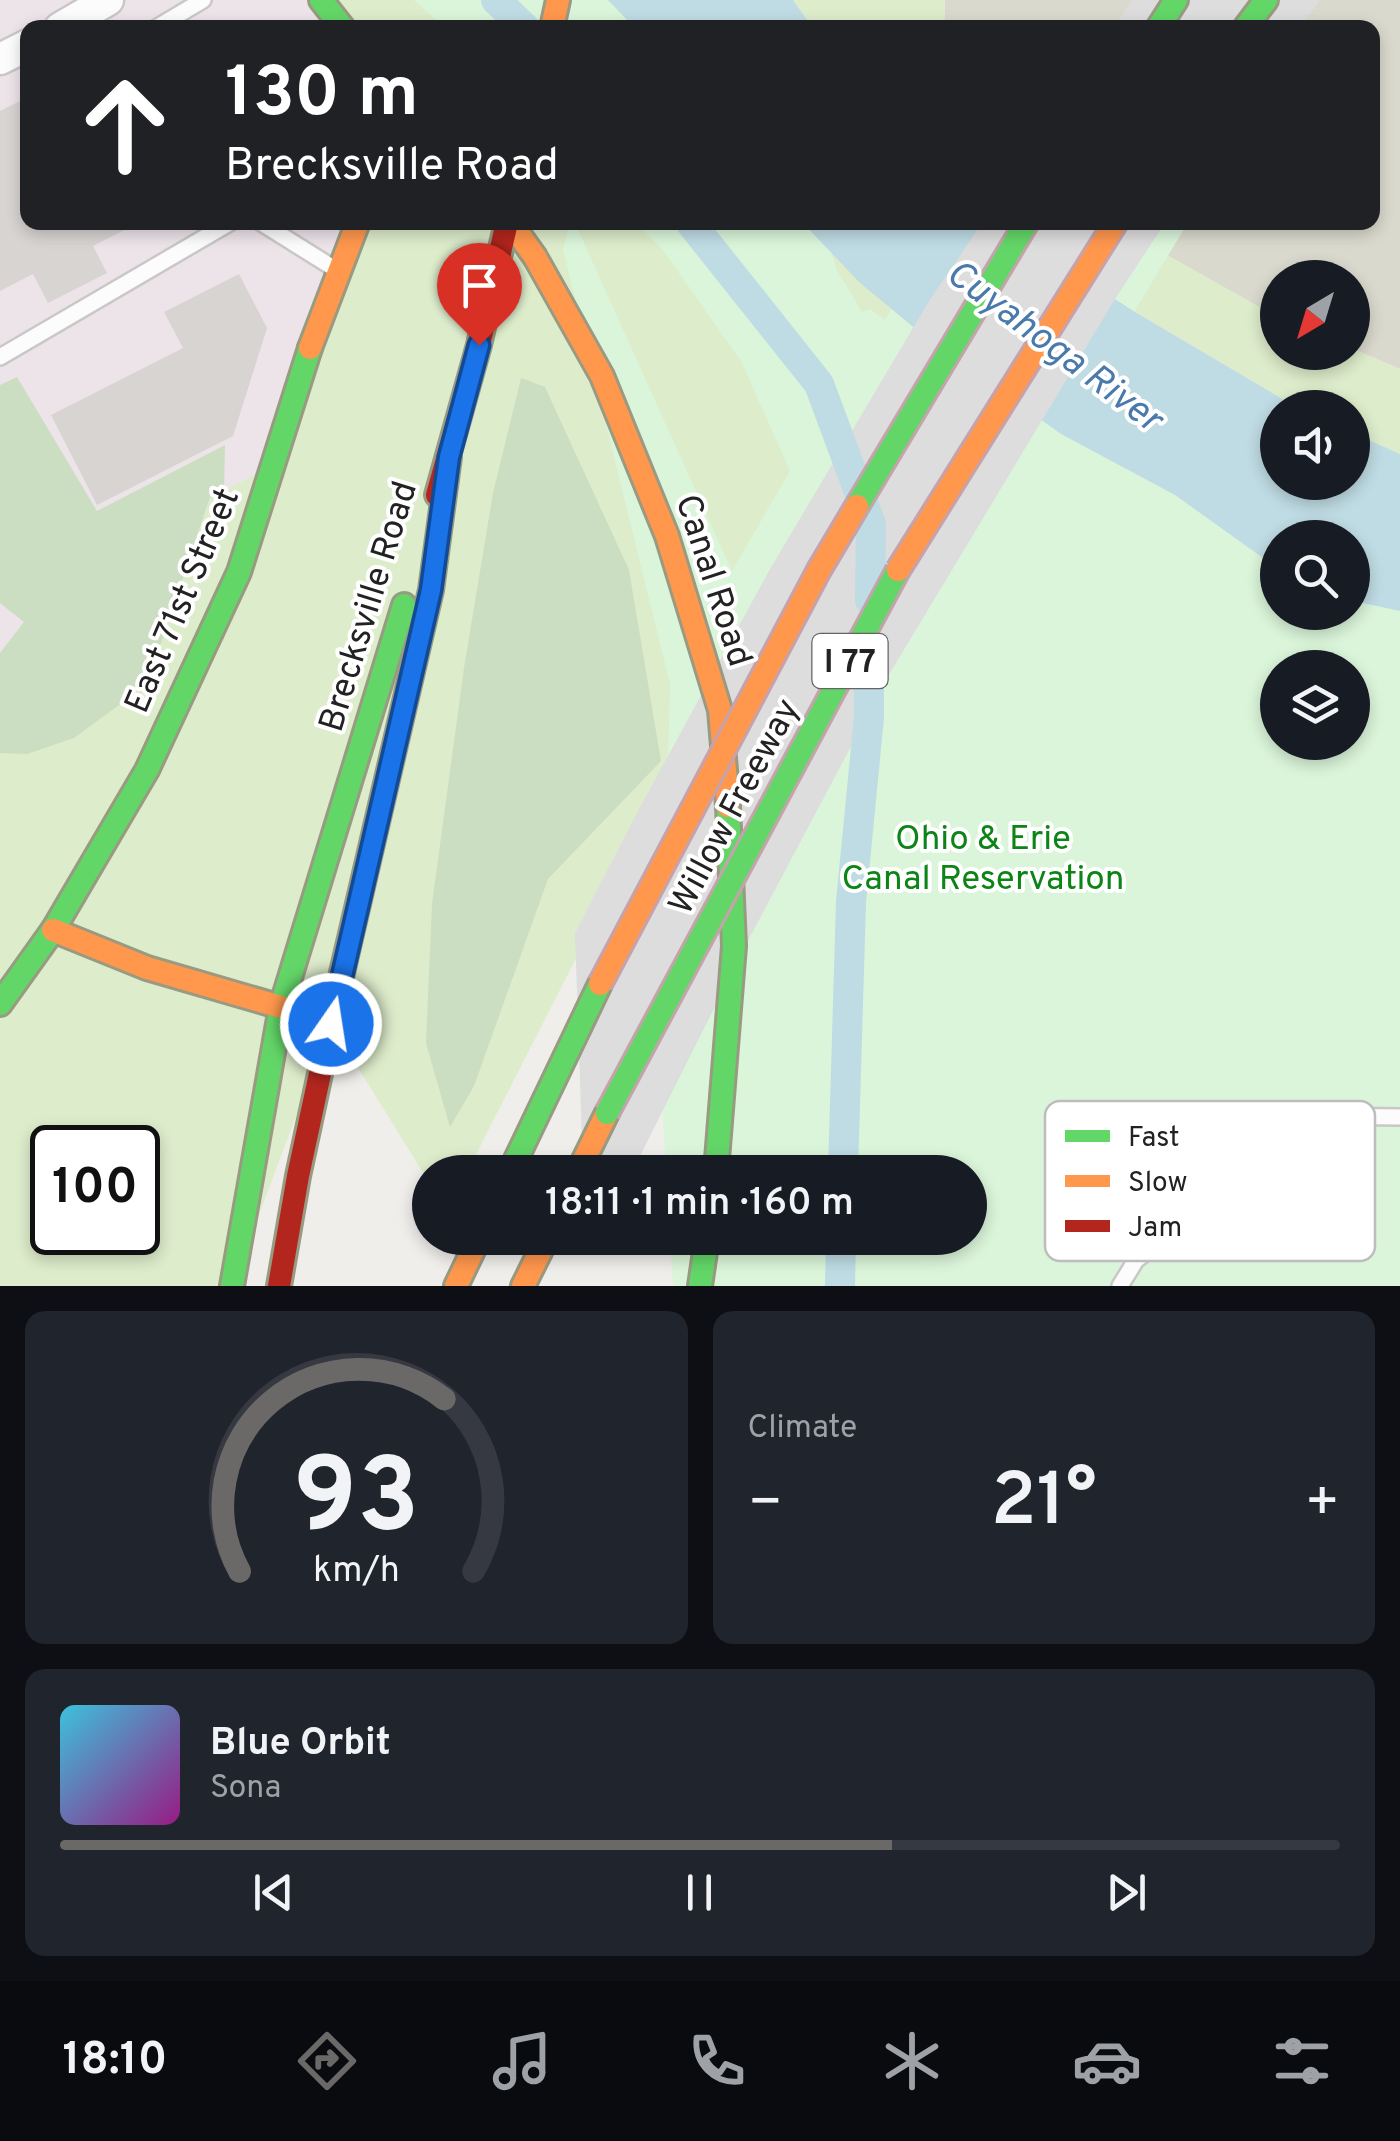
<!DOCTYPE html>
<html lang="en">
<head>
<meta charset="utf-8">
<style>
  :root { --surface:#171b24; --page:#20242c; --text:#f1f3f6; --muted:#9ea1a6; --line:#363941; --accent:#6a6968 }
  body { margin:0; font-family:Overpass,sans-serif; background:var(--page); color:var(--text); height:100vh; display:flex; flex-direction:column; font-size:38px; white-space:nowrap }
  * { box-sizing:border-box; margin:0 }
  p { font-size:32px; color:var(--muted) }
  .icon { flex:none; width:55px; height:55px; fill:none; stroke:currentColor; stroke-width:2; stroke-linecap:round; stroke-linejoin:round }
  .map { position:relative; height:1286px; overflow:hidden }
  .panel { display:flex; flex-direction:column; gap:25px; padding:25px; background:#0d0f14; flex:1 }
  .panel>* { flex:none }
  .banner { position:absolute; left:20px; top:20px; width:1360px; height:210px; border-radius:20px; box-shadow:0 5px 15px #0003; background:#202124; color:#fff; overflow:hidden }
  .needle { width:65px; rotate:218deg }
  .buttons { position:absolute; left:1260px; top:260px; display:grid; gap:20px }
  .buttons a { display:grid; place-items:center; width:110px; height:110px; border-radius:50%; background:var(--surface); box-shadow:0 5px 15px #0003; font-size:50px }
  .speed { position:absolute; left:30px; top:1125px; display:flex; gap:20px; font-size:50px; font-weight:700; text-align:center }
  .speed>* { display:grid; place-content:center; width:130px; height:130px; border-radius:50%; background:var(--surface); box-shadow:0 5px 15px #0003; line-height:1 }
  .speed .limit { border:5px solid #111; border-radius:15px; background:#fff; color:#111 }
  .pin { position:absolute; display:grid; place-items:center; width:85px; height:85px; color:#fff; margin:-102px -42px; border-radius:50% 50% 50% 0; rotate:-45deg; box-shadow:0 0 10px #0007 }
  .pin .icon { rotate:45deg }
  .me { position:absolute; width:110px; margin:-55px; rotate:13deg; stroke-linejoin:round; filter:drop-shadow(0 0 8px #0008) }
  .turn { display:flex; align-items:center; gap:35px; height:210px; padding:0 40px; font-size:45px }
  .turn .icon { width:130px; height:130px; stroke-width:2.5 }
  .turn b { display:block; font-size:70px; line-height:85px }
  .big { font-size:75px; font-weight:600; line-height:1.1 }
  .panel .widget { flex:1; display:flex; flex-direction:column; justify-content:center; gap:15px; min-width:0; padding:0 35px; border-radius:20px; background:var(--page) }
  .panel .dial { align-items:center; gap:0 }
  .dial svg { height:260px; overflow:visible; fill:none; stroke:var(--line); stroke-width:7; stroke-linecap:round; text-anchor:middle }
  .dial text { fill:var(--text); stroke:none }
  .song { display:flex; align-items:center; gap:30px }
  .cover { width:120px; height:120px; border-radius:15px; background:linear-gradient(135deg,hsl(190 70% 55%),hsl(310 70% 35%)) }
  .played { height:10px; border-radius:5px; background:linear-gradient(90deg,var(--accent) 65%,var(--line) 65%) }
  .keys { display:flex; justify-content:space-around; direction:ltr }
  .heat { display:flex; justify-content:space-between; align-items:center; font-size:55px; direction:ltr }
  .panel .tiles { flex:1; display:grid; gap:25px; grid-template-columns:1fr 1fr }
  .widget:last-child { grid-column:span 2 }
  .trip { position:absolute; left:412px; top:1155px; width:575px; height:100px; border-radius:50px; background:var(--surface); box-shadow:0 5px 15px #0003; font-weight:600; line-height:100px; text-align:center }
  .dock { display:flex; height:160px; justify-content:space-around; align-items:center; background:#090b0e; color:var(--muted) }
  .dock .icon { width:70px; height:70px }
  .dock .selected { color:var(--accent) }
  .dock b { font-size:45px; color:var(--text) }
  .map>svg:first-child { display:block }
</style>
</head>
<body>
<div class="map">
<svg width="1400" height="1286" viewBox="0 0 1400 1286">
  <rect width="100%" height="100%" fill="#f0eeeb"/>
  <path fill="#ede4e9" d="M0,0H321L343,27L28,28V222L358,223L273,466L67,566L0,653Z"/>
  <path fill="#d9d9cd" d="M945,0H1400V369L1353,349L1352,278H1278L1277,317L1110,223L1372,222V28H944Z"/>
  <g fill="#ddeccb" fill-rule="evenodd">
    <path d="M321,0H629L651,27H343Z"/>
    <path d="M793,0H945L944,27H812Z"/>
    <path d="M358,223H817L924,336L714,688L467,1172H430V1184L331,1024L232,1286H0V653L67,566L273,466ZM52,1148H138V1232H52Z"/>
    <path d="M997,223H1110L1277,317L1278,352H1352L1353,349L1400,369V454L1353,433L1352,408L1296,407L1135,312Z"/>
  </g>
  <g fill="#cbdec1">
    <path d="M17,377L97,511L225,445L224,490L210,497L154,664L123,702L74,738L27,754L0,753V653L24,622L0,603V385Z"/>
    <path d="M521,378L545,387L629,570L661,761L548,879L474,1086L450,1127L426,1043L432,904L464,668L493,493Z"/>
  </g>
  <g fill="#daf5da" fill-rule="evenodd">
    <path d="M414,0H608L634,27H444Z"/>
    <path d="M570,223H575L732,571L790,471L741,361L662,249L636,223H821L837,270L862,312L870,309L885,320L942,227L1187,224L1061,434L1175,495L1277,568L1278,612H1352L1353,601L1400,611V1286H673L670,1238H970V1172H666L660,1070L670,684L563,250ZM1278,668H1352V742H1278Z"/>
  </g>
  <g fill="#bfdbe3">
    <path d="M608,0H793L812,27H634Z"/>
    <path d="M803,223H997L1135,312L1296,407L1278,408V482H1352L1353,433L1400,454V611L1353,601L1352,538H1278L1277,568L1175,495L1061,434L924,336L859,282Z"/>
  </g>
  <g fill="#dedddd">
    <path d="M1132,0H1320L1300,27L1114,28Z"/>
    <path d="M982,223H1165L1115,299L890,673L750,937L632,1172H583L575,933L639,809L770,569L929,301Z"/>
  </g>
  <g fill="none" stroke-linecap="round" stroke-linejoin="round">
    <g stroke="#bfdbe3" stroke-width="30">
      <path d="M496,0L525,28"/>
      <path d="M690,222L819,384L871,524L870,600"/>
      <path d="M843,1172L851,902L869,717V646"/>
      <path d="M840,1286L841,1238"/>
    </g>
  </g>
  <g fill="#d7d4d2">
    <path d="M28,97V222H140L93,246L107,273L48,303L33,274L0,291V111Z"/>
    <path d="M239,274L267,328L233,436L97,505L51,415L183,348L164,312Z"/>
  </g>
  <g fill="none" stroke-linecap="round" stroke-linejoin="round">
    <g stroke="#c9c8c7" stroke-width="20">
      <g id="lane">
        <path d="M156,28L203,0"/>
        <path d="M260,222L335,269"/>
        <path d="M0,357L231,222"/>
        <path d="M1120,1286L1136,1260L1322,1116L1400,1117"/>
      </g>
    </g>
    <g stroke="#c9c8c7" stroke-width="35">
      <g id="street">
        <path d="M60,28L108,0"/>
        <path d="M0,59L28,45"/>
      </g>
    </g>
    <g stroke="#999a82" stroke-width="28">
      <g id="fast">
        <path d="M321,0L343,28"/>
        <path d="M1158,28L1176,0"/>
        <path d="M1245,28L1266,0"/>
        <path d="M338,990L431,590L449,457"/>
        <path d="M0,1004L53,930L147,770L239,572L310,348"/>
        <path d="M281,1007L404,605"/>
        <path d="M510,1172L600,984"/>
        <path d="M716,1172L734,946L728,806"/>
        <path d="M232,1286L281,1007"/>
        <path d="M700,1286L707,1238"/>
      </g>
    </g>
    <g stroke="#999a82" stroke-width="28">
      <g id="slow">
        <path d="M552,28L558,0"/>
        <path d="M510,222L535,257L602,376L667,536L720,710L728,806"/>
        <path d="M310,348L358,222"/>
        <path d="M53,930L147,968L281,1007"/>
        <path d="M578,1172L607,1113"/>
        <path d="M456,1286L479,1238"/>
        <path d="M523,1286L547,1238"/>
      </g>
    </g>
    <g stroke="#999a82" stroke-width="28">
      <g id="jam">
        <path d="M437,495L479,345L507,222"/>
        <path d="M279,1286L298,1176L338,990"/>
      </g>
    </g>
    <use href="#lane" stroke="#fdfcfc" stroke-width="15"/>
    <use href="#street" stroke="#fdfcfc" stroke-width="30"/>
    <use href="#fast" stroke="#63d668" stroke-width="22"/>
    <use href="#slow" stroke="#ff974d" stroke-width="22"/>
    <use href="#jam" stroke="#b3261e" stroke-width="22"/>
    <g stroke="#c5a2ac" stroke-width="28" stroke-linecap="butt">
      <g id="fast-bridge">
        <path d="M857,506L1027,222"/>
        <path d="M607,1113L898,570"/>
      </g>
    </g>
    <g stroke="#c5a2ac" stroke-width="28" stroke-linecap="butt">
      <g id="slow-bridge">
        <path d="M898,570L1116,222"/>
        <path d="M600,984L819,570L857,506"/>
      </g>
    </g>
    <use href="#fast-bridge" stroke="#63d668" stroke-width="22"/>
    <use href="#slow-bridge" stroke="#ff974d" stroke-width="22"/>
  </g>
  <g fill="none" stroke-linecap="round" stroke-linejoin="round">
    <g stroke="#114b97" stroke-width="25">
      <path id="route" d="M331,1024L431,590L449,457L479,345"/>
    </g>
    <use href="#route" stroke="#1a73e8" stroke-width="18"/>
  </g>
  <g text-anchor="middle" stroke-width="8" stroke-linejoin="round" paint-order="stroke">
    <rect fill="#fff" stroke="#646464" stroke-width="2.5" x="812.5" y="634" width="75" height="54" rx="8"/>
    <g font-size="32" font-weight="bold" fill="#222">
      <text x="850" y="672">I 77</text>
    </g>
    <g font-size="35" fill="#222" stroke="#fff">
      <text transform="translate(715 580) rotate(72)" y="12">Canal Road</text>
      <text transform="translate(181 600) rotate(-67)" y="12">East 71st Street</text>
      <text transform="translate(367 606) rotate(-73)" y="12">Brecksville Road</text>
      <text transform="translate(733 806) rotate(-62)" y="12">Willow Freeway</text>
    </g>
    <g font-size="35" fill="#0c8416" stroke="#fff">
      <text x="983" y="849">Ohio &amp; Erie<tspan x="983" dy="40">Canal Reservation</tspan></text>
    </g>
    <g font-size="38" font-style="italic" fill="#4a7aab" stroke="#fff">
      <text transform="translate(1055 345) rotate(37)" y="13">Cuyahoga River</text>
    </g>
  </g>
  <rect x="1045" y="1101" width="330" height="160" rx="15" fill="#fff" stroke="#bdbdbd" stroke-width="2.5"/>
  <rect x="1065" y="1130" width="45" height="12" fill="#63d668"/>
  <rect x="1065" y="1175" width="45" height="12" fill="#ff974d"/>
  <rect x="1065" y="1220" width="45" height="12" fill="#b3261e"/>
  <g font-size="28" fill="#222">
    <text x="1128" y="1146">Fast</text>
    <text x="1128" y="1191">Slow</text>
    <text x="1128" y="1236">Jam</text>
  </g>
</svg>
<div class="buttons">
<a><svg class="needle" viewBox="-14 -14 28 28"><path d="M0-13l5 13h-10z" fill="#e53935"/><path d="M0 13l5-13h-10z" fill="#9ea1a6"/></svg></a>
<a><svg class="icon" aria-label="sound" viewBox="0 0 24 24"><path d="M4 9h4l5-4v14l-5-4H4zM17 9q2 3 0 6"/></svg></a>
<a><svg class="icon" aria-label="search" viewBox="0 0 24 24"><circle cx="10" cy="10" r="6"/><path d="M15 15l6 6"/></svg></a>
<a><svg class="icon" aria-label="layers" viewBox="0 0 24 24"><path d="M12 4l9 5-9 5-9-5zM3 14l9 5 9-5"/></svg></a>
</div>
<div class="speed"><div class="limit">100</div></div>
<div class="pin" style="left:479px;top:345px;background:#d93025"><svg class="icon" aria-label="arrive" viewBox="0 0 24 24"><path d="M6 21V4h12l-3 4 3 4H6"/></svg></div>
<svg class="me" style="left:331px;top:1024px" viewBox="-20 -20 40 40"><circle r="17" fill="#1a73e8" stroke="#fff" stroke-width="3"/><path d="M0-11L8 9 0 5-8 9z" fill="#fff"/></svg>
<div class="trip">18:11 · 1 min · 160 m</div>
<div class="banner">
<div class="turn"><svg class="icon" aria-label="ahead" viewBox="0 0 24 24"><path d="M12 20V5M6 11l6-6 6 6"/></svg><div><b>130 m</b>Brecksville Road</div></div>
</div>
</div>
<section class="panel">
<div class="tiles">
<div class="widget dial"><svg viewBox="0 0 100 80">
<path d="M14 69A42 42 0 1 1 86 69"/>
<path d="M14 69A42 42 0 0 1 77 16" stroke="#6a6968"/>
<text x="50" y="56" font-size="32" font-weight="700">93</text>
<text x="50" y="72" font-size="11">km/h</text>
</svg></div>
<div class="widget"><p>Climate</p>
<div class="heat"><a>−</a><b class="big">21°</b><a>+</a></div>
</div>
<div class="widget">
<div class="song"><i class="cover"></i><div><b>Blue Orbit</b><p>Sona</p></div></div>
<div class="played"></div>
<div class="keys"><svg class="icon" aria-label="previous" viewBox="0 0 24 24"><path d="M18 5L8 12l10 7zM5 5v14"/></svg><svg class="icon" aria-label="pause" viewBox="0 0 24 24"><path d="M8 5v14M16 5v14"/></svg><svg class="icon" aria-label="next" viewBox="0 0 24 24"><path d="M6 5l10 7-10 7zM19 5v14"/></svg></div>
</div>
</div>
</section>
<nav class="dock">
<b>18:10</b>
<svg class="icon selected" aria-label="directions" viewBox="0 0 24 24"><path d="M12 3l9 9-9 9-9-9zM9 14v-3h6M13 9l2 2-2 2"/></svg>
<svg class="icon" aria-label="music" viewBox="0 0 24 24"><path d="M9 18V5l10-2v13"/><circle cx="6" cy="18" r="3"/><circle cx="16" cy="16" r="3"/></svg>
<svg class="icon" aria-label="phone" viewBox="0 0 24 24"><path d="M5 4h4l2 5-3 2q2 4 5 5l2-3 5 2v4C11 20 4 13 5 4z"/></svg>
<svg class="icon" aria-label="climate" viewBox="0 0 24 24"><path d="M12 3v18M4 7l16 10M4 17L20 7"/></svg>
<svg class="icon" aria-label="car" viewBox="0 0 24 24"><path d="M5 17H2v-5l4-1 3-4h7l3 4 3 1v5h-3M9 17h6M6 11h13"/><circle cx="7" cy="17" r="2"/><circle cx="17" cy="17" r="2"/></svg>
<svg class="icon" aria-label="filters" viewBox="0 0 24 24"><path d="M4 7h16M4 17h16"/><circle cx="9" cy="7" r="2"/><circle cx="15" cy="17" r="2"/></svg>
</nav>
</body>
</html>
